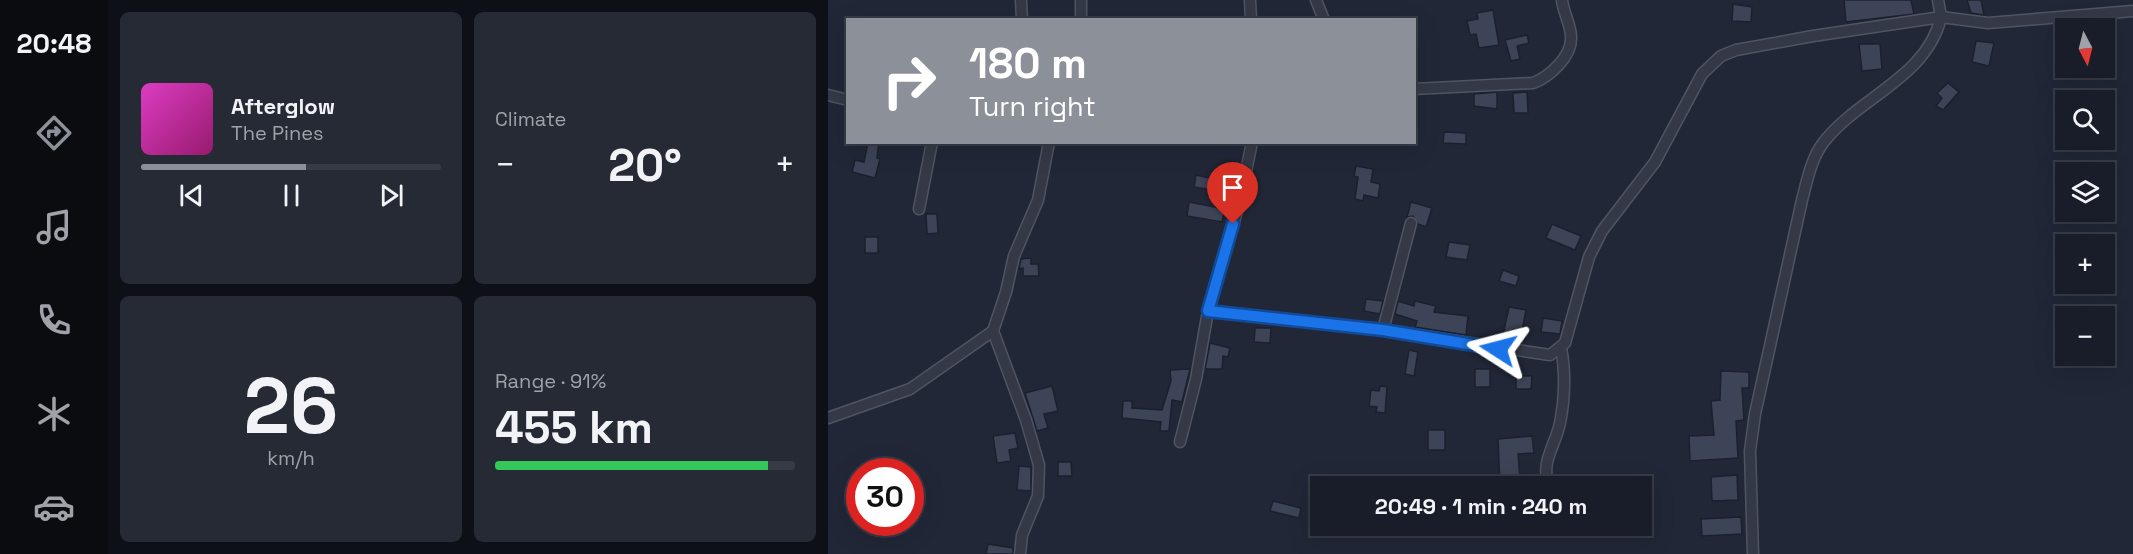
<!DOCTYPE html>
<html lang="en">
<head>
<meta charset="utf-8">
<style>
  :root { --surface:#191d29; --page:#262a35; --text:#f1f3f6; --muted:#9fa2a8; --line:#373b46; --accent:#8c9099 }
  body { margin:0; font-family:"Space Grotesk",sans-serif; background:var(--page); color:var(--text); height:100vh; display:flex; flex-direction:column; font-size:22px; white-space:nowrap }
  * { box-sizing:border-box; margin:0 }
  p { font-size:20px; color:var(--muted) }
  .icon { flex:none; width:33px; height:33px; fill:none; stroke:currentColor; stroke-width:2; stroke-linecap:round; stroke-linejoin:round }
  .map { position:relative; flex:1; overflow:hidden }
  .sheet { display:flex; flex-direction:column; gap:12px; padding:12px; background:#0e1017; width:720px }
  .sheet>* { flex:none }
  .hud { position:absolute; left:18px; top:18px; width:570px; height:126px; border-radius:0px; box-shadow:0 6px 24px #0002,0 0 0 2px var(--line); background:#8c9099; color:#fff; overflow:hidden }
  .needle { width:39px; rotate:173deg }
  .tools { position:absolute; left:1227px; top:18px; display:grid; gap:12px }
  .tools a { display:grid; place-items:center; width:60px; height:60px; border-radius:0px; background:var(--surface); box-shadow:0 6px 24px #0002,0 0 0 2px var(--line); font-size:30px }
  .speed { position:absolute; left:18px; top:458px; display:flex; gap:12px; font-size:30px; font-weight:700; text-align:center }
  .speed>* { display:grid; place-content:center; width:78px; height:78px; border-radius:50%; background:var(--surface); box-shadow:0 6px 24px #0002,0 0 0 2px var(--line); line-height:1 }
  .speed .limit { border:9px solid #d22; background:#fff; color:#111 }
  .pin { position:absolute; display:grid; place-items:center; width:51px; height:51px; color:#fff; margin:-62px -26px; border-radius:50% 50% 50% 0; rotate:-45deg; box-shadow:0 0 6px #0007 }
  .pin .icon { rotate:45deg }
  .me { position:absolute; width:66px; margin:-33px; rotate:279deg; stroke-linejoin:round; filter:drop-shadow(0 0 4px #0008) }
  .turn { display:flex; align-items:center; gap:21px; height:126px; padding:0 24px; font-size:27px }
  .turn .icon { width:78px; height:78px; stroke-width:2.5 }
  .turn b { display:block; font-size:42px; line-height:51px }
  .big { font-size:45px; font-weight:700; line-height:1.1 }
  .sheet .widget { flex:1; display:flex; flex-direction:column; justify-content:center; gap:9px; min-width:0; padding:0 21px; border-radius:9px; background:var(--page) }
  .sheet .dial { align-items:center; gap:0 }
  .dial b { font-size:78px; line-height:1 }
  .song { display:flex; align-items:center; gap:18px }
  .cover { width:72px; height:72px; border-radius:9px; background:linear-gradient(135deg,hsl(310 70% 55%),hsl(320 70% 35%)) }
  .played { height:6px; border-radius:3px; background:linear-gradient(90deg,var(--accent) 55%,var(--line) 55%) }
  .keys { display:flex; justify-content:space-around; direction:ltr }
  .heat { display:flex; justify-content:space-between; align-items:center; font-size:33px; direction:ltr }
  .charge { height:9px; border-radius:4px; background:linear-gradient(90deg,#34c759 91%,var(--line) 0) }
  .sheet .tiles { flex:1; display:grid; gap:12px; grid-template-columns:repeat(2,1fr) }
  .trip { position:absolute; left:482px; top:476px; width:342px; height:60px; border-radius:0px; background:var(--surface); box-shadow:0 6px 24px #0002,0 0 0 2px var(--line); font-weight:700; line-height:60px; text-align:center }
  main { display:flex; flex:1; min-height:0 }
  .tabs { display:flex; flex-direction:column; width:108px; justify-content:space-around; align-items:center; background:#0a0c10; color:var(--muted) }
  .tabs .icon { width:42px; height:42px }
  .tabs .on { color:var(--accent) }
  .tabs b { font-size:27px; color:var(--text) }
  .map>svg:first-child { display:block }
</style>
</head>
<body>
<main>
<nav class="tabs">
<b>20:48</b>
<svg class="icon on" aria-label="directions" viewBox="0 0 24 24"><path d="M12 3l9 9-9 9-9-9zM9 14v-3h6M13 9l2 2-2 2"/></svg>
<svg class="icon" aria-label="music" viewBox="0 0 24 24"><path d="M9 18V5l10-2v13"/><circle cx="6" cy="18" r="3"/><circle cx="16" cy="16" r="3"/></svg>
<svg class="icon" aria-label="phone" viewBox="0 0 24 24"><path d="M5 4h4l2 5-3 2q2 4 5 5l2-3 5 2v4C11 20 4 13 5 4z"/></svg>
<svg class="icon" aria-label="climate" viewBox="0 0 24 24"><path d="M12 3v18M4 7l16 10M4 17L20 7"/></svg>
<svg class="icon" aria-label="car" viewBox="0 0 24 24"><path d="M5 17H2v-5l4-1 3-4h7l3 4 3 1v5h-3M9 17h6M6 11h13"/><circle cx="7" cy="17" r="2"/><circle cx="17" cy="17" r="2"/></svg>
</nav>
<section class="sheet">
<div class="tiles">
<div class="widget">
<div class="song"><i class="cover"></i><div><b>Afterglow</b><p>The Pines</p></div></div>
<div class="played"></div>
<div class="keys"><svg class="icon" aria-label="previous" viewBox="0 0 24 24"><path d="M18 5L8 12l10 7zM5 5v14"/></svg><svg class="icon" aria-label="pause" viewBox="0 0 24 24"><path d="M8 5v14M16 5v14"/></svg><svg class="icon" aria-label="next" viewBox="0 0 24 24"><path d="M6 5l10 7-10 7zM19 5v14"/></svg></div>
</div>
<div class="widget"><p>Climate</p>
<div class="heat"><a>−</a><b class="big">20°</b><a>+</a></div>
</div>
<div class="widget dial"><b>26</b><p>km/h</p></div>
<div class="widget"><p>Range · 91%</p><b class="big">455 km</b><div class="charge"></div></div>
</div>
</section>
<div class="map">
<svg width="1305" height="554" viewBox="0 0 1305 554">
  <rect width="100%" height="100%" fill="#212737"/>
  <g fill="#3d4457" stroke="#1c202e" stroke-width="1.5">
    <path d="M1016,0H1083L1086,14L1018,22Z"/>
    <path d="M1139,0H1153L1156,15L1143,13Z"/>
    <path d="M905,4L924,7L923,22L904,21Z"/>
    <path d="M665,10L671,45L651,48L648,34L642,35L639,21L650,19L649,13Z"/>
    <path d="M699,35L701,43L689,46L692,59L683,61L677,40Z"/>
    <path d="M1148,41L1166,43L1161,66L1144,62Z"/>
    <path d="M1031,44H1052L1054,69L1034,71Z"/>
    <path d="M1120,83L1131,92L1115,110L1108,106L1114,98L1109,93Z"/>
    <path d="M669,92V109L646,106V94Z"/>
    <path d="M699,92L700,113H686L685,93Z"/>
    <path d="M616,132L638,133V144L615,143Z"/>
    <path d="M40,142H51L49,158L52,159L47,178L24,172L27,160L36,162Z"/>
    <path d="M528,166L545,169L543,182L552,184L550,198L536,195L535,201L527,199L530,177L526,176Z"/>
    <path d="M368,175L386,179L384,190L366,187Z"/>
    <path d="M361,202L397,209L394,222L359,216Z"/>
    <path d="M583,202L604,208L598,227L590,224L585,216L579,217Z"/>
    <path d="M98,214H109L110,233L99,234Z"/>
    <path d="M724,224L753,236L747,250L718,238Z"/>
    <rect x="37" y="237" width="13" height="16"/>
    <path d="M621,242L642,245L639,260L618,257Z"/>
    <path d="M203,258V264H210L211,276H195V268L191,269L193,259Z"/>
    <path d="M675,270L691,276L688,286L671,281Z"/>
    <path d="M538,299L555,301L552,314L536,311Z"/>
    <path d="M570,301L586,306L587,301L608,306L606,312L640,316L638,335L587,327L589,321L567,314Z"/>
    <path d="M681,307L698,310L692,342L674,339Z"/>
    <path d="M715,318L734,321L732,334L713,332Z"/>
    <path d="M427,328H443L442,343L426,342Z"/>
    <path d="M382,343L402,348L400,357L395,356L394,369H377Z"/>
    <path d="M581,350L590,352L586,376L577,374Z"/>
    <path d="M362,369L354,402L344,400L341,431H332L333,422L294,418L295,401H304V408L334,410L343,381L342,370Z"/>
    <rect x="647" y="369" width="15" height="18"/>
    <path d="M893,371L921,372V388H914L916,420L908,421L910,458L862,461L861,436L886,435L883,401L892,400Z"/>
    <path d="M688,376H704L703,389H688Z"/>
    <path d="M224,386L230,411L216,414L220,428L209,431L197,393Z"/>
    <path d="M552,386L559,387L557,413L548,412L549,407L541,406L543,390L551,391Z"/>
    <rect x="600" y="430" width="17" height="20"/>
    <path d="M187,433L190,448L181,450L183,461L169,463L165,436Z"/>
    <path d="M704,436L706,453L690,454L692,478L705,477L706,486H672L670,439Z"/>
    <path d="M230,462H243L244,476H230Z"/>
    <path d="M191,466L203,467V491L189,490Z"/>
    <path d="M909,475L910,500L884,501L883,477Z"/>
    <path d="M445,501L473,508L471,518L442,511Z"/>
    <path d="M913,517L914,534L874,536L873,519Z"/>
    <path d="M747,525H781L782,531L747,535Z"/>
    <path d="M160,544L185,548V554H158Z"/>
  </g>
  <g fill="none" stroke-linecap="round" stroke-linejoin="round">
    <g stroke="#4f5462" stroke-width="13">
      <g id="minor">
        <path d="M193,0L194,20"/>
        <path d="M253,0V20"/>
        <path d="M422,0L423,20"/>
        <path d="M488,0L496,20"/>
        <path d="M586,89L705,83C721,77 744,57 743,37C743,25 735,12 734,0"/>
        <path d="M0,95L20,100"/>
        <path d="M424,142L412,201L380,311L555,330L722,355L737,343L761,257L774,231L827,162L874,74L893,56L908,50L985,36L1113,17L1110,0"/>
        <path d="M91,209L104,142"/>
        <path d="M555,330L583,223"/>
        <path d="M0,418L82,389L165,331"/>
        <path d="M352,442L368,379L380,311"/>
        <path d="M721,486C712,462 727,447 732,423C737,397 738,374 733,348"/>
        <path d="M739,525L740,528"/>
        <path d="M192,554L194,535L210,496L211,465L198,420L165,331L178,292L186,256L210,200L221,142"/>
        <path d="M925,554L922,451L927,414L974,200C979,181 983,159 995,143C1030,97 1099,78 1113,17L1160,23L1305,11"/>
      </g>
    </g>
    <use href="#minor" stroke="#353947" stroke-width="10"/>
  </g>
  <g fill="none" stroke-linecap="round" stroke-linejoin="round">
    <g stroke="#114b97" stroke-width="15">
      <path id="route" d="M405,224L380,311L555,330L670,349"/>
    </g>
    <use href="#route" stroke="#1a73e8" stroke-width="10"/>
  </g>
</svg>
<div class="tools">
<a><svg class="needle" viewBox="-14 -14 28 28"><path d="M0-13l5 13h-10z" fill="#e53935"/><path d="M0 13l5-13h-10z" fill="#9fa2a8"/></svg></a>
<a><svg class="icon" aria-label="search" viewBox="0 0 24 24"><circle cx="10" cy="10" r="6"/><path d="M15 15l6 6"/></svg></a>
<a><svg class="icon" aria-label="layers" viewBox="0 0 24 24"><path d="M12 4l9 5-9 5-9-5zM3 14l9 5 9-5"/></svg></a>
<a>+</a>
<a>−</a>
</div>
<div class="speed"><div class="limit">30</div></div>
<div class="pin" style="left:405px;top:224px;background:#d93025"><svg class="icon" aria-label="arrive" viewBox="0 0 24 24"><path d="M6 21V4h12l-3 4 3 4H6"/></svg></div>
<svg class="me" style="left:670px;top:349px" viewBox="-20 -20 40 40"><path d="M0-17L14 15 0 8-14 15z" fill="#1a73e8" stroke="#fff" stroke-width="4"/></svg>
<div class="trip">20:49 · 1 min · 240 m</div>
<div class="hud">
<div class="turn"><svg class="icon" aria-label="right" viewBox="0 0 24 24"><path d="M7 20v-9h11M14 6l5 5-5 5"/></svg><div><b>180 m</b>Turn right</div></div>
</div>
</div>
</main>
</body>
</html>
